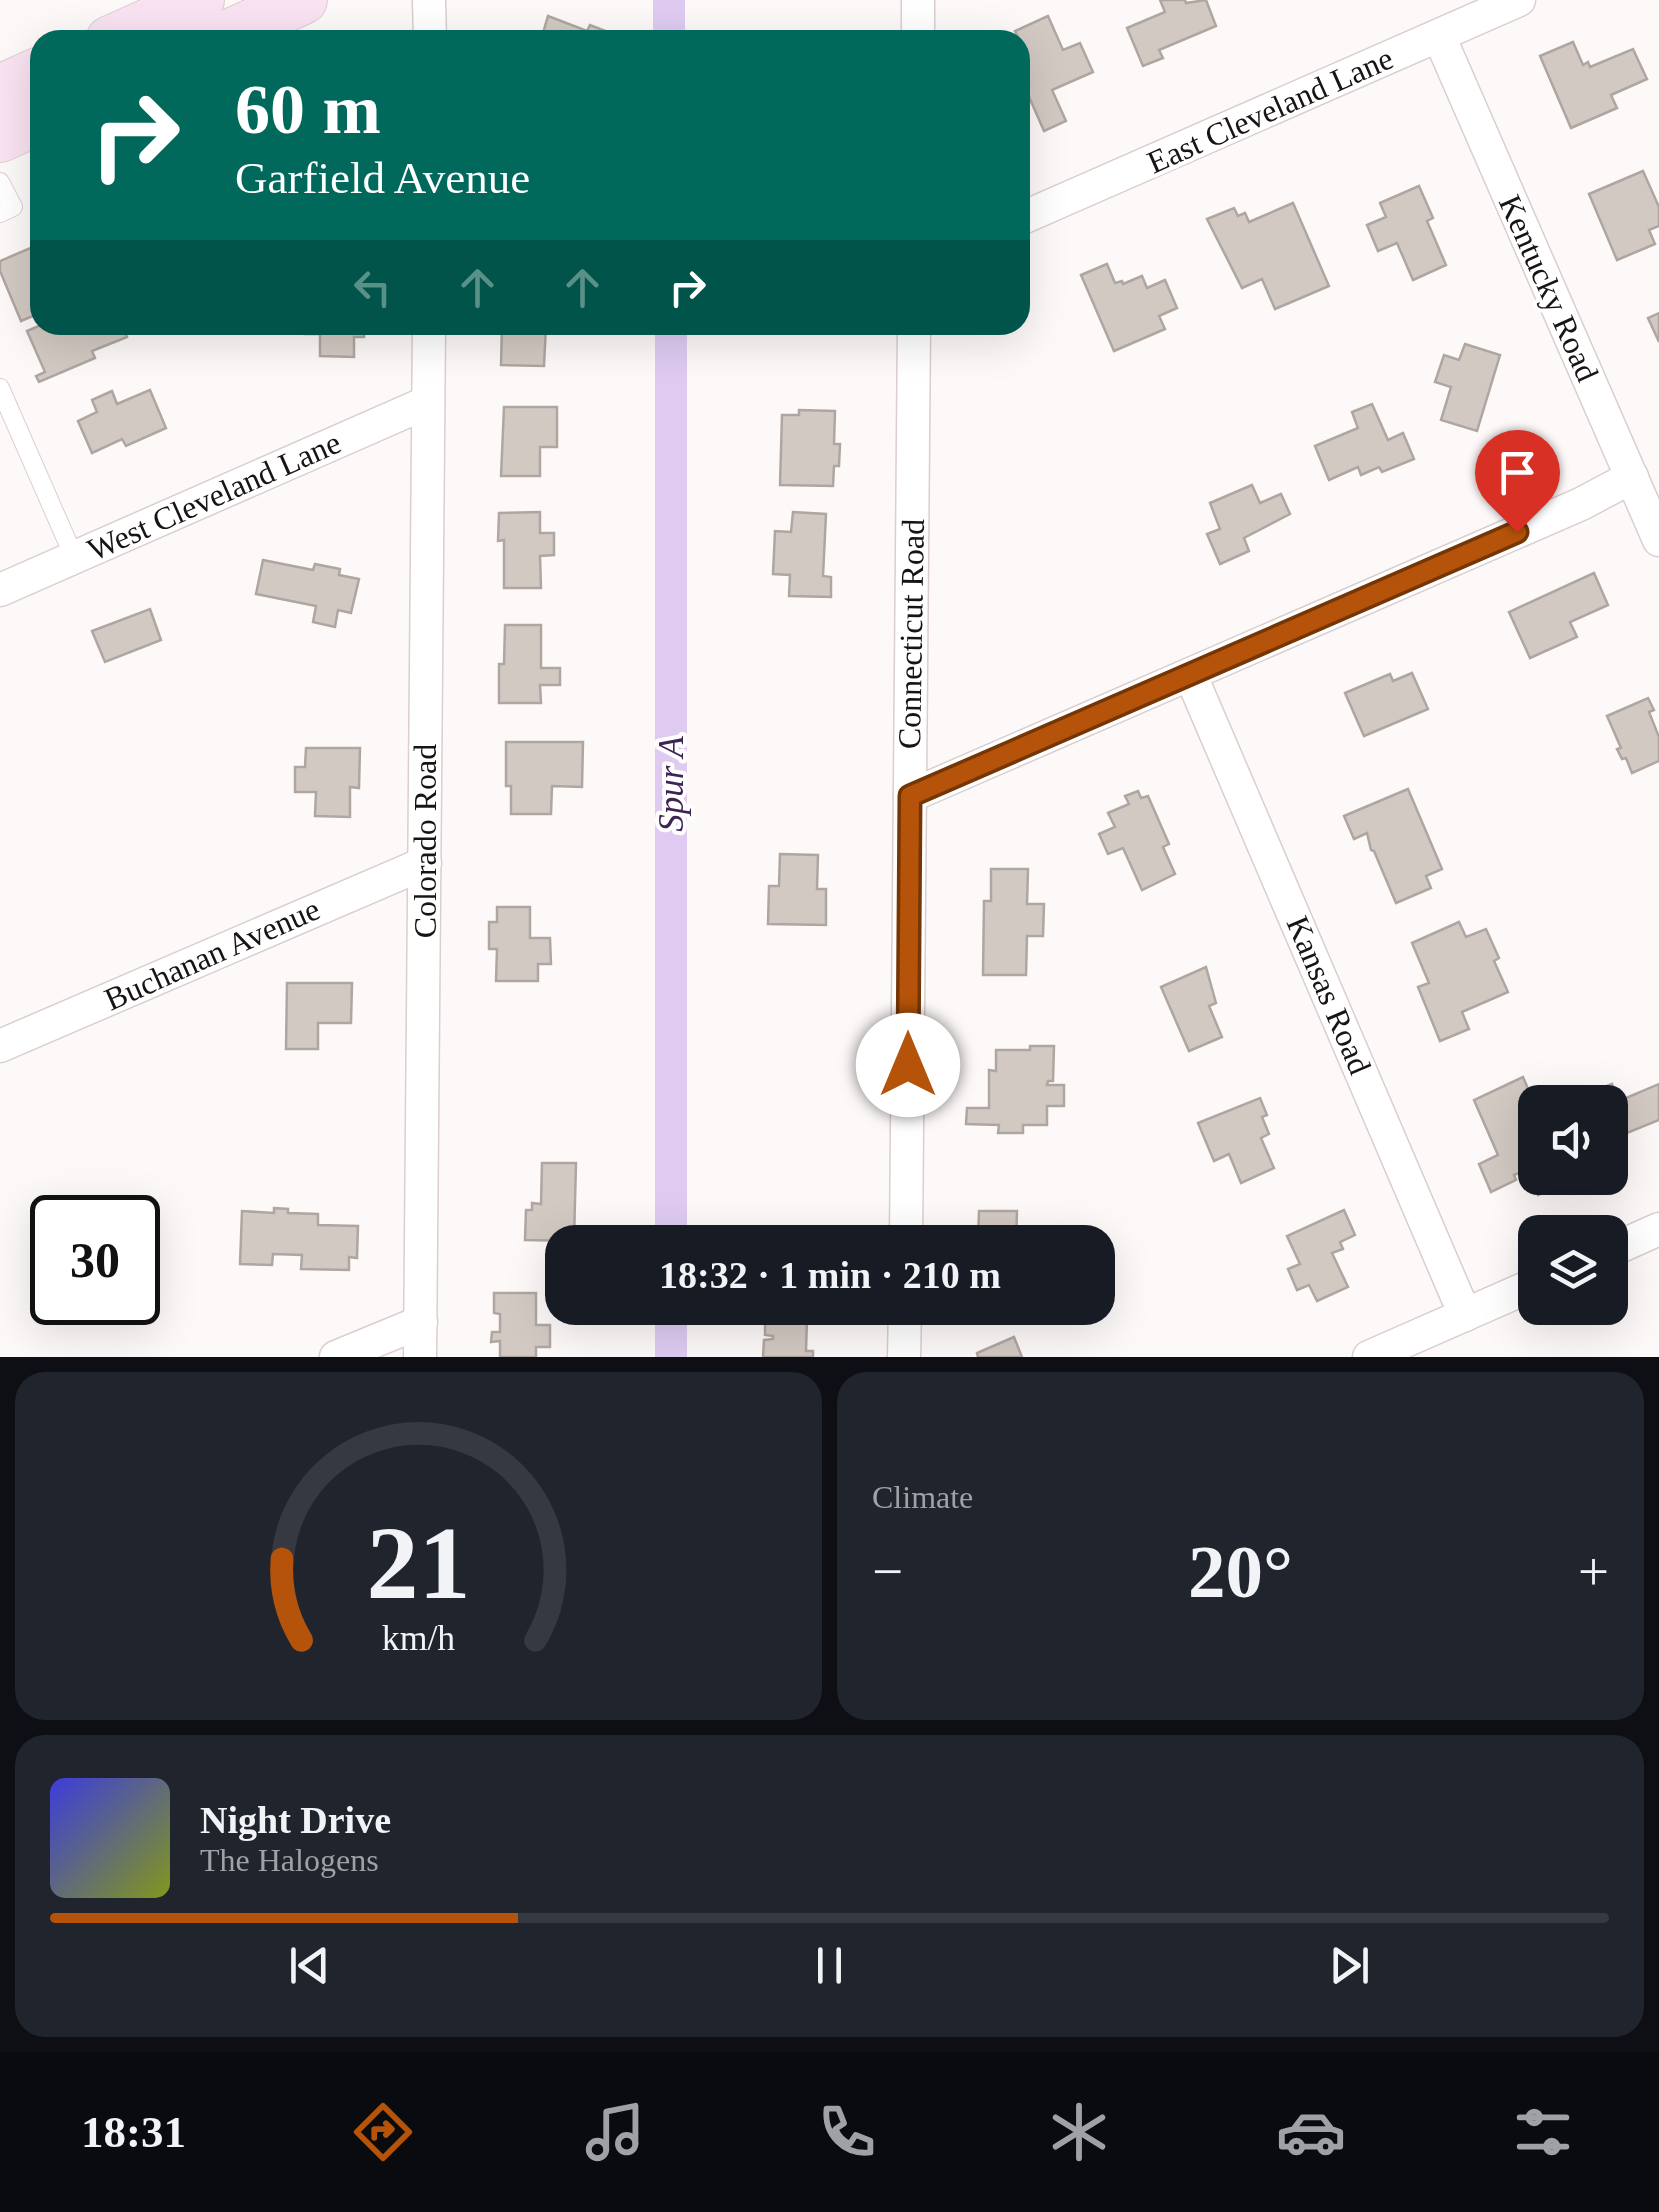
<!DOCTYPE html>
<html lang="en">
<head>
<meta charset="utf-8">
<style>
  :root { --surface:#171b24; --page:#20242c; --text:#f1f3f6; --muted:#9ea1a6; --line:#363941; --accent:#b45309 }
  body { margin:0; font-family:Georgia,serif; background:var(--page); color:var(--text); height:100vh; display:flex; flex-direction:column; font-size:38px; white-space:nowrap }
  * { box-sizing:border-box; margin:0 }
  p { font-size:32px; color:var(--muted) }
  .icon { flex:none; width:55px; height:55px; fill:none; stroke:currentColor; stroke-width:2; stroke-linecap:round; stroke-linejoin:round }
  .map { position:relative; height:1357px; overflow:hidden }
  .side { display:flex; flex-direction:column; gap:15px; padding:15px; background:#0d0f14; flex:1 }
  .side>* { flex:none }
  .hud { position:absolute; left:30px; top:30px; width:1000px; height:305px; border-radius:30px; box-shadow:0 10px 40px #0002; background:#00695c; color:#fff; overflow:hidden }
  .tools { position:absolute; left:1518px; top:1085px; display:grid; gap:20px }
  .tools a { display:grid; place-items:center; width:110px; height:110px; border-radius:20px; background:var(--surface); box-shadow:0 10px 40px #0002; font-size:50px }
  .speed { position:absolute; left:30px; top:1195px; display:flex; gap:20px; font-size:50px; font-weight:700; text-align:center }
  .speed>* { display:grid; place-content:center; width:130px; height:130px; border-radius:50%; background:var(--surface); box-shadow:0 10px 40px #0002; line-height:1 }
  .speed .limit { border:5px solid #111; border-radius:15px; background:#fff; color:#111 }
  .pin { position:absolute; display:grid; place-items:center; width:85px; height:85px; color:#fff; margin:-102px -42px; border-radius:50% 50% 50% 0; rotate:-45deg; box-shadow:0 0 10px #0007 }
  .pin .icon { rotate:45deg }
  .me { position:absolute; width:110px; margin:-55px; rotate:0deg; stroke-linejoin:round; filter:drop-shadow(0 0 8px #0008) }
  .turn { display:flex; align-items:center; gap:35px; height:210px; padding:0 40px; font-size:45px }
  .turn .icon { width:130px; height:130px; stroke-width:2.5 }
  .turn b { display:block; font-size:70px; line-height:85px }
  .lanes { display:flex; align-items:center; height:95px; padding:0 40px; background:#0003; justify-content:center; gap:50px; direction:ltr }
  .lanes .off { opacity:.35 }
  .big { font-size:75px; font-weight:700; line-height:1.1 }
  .side .widget { flex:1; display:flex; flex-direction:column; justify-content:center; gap:15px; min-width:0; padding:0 35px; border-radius:30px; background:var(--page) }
  .side .dial { align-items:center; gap:0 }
  .dial svg { height:260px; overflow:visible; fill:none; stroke:var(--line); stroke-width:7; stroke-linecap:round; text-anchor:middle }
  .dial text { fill:var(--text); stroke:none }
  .song { display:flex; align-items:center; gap:30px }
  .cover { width:120px; height:120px; border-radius:15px; background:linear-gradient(135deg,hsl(240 70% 55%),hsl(70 70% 35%)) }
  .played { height:10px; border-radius:5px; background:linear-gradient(90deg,var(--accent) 30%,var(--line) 30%) }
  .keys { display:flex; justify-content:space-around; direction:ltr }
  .heat { display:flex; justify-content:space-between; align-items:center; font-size:55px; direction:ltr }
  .side .tiles { flex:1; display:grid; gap:15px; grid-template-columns:1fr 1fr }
  .widget:last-child { grid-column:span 2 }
  .trip { position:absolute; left:545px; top:1225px; width:570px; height:100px; border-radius:30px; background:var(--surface); box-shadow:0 10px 40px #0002; font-weight:700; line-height:100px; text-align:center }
  .tabs { display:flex; height:160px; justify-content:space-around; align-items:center; background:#090b0e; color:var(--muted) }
  .tabs .icon { width:70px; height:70px }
  .tabs .current { color:var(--accent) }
  .tabs b { font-size:45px; color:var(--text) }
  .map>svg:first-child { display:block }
</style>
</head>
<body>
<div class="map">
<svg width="1659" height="1357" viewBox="0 0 1659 1357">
  <rect width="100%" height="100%" fill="#fef9f9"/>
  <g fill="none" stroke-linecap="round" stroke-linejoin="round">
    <g stroke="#dfcbf2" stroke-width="32">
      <path d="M669,0V40"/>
      <path d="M671,1242V325"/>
      <path d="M671,1357V1308"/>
    </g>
  </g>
  <g fill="#d3c9c3" stroke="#b0a6a1" stroke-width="2.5">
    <path d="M1160,0H1185L1186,3L1206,0L1216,26L1159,50L1163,58L1143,66L1127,28L1165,12Z"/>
    <path d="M548,16L587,31L590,25L629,40H541Z"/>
    <path d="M1048,16L1063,50L1080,43L1093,72L1052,90L1066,121L1044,131L1023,83L1029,81L1020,62V53L1024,51L1015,31Z"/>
    <path d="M1573,42L1583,65L1588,62L1590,67L1633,49L1647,79L1611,95L1617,108L1571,128L1540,56Z"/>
    <path d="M1643,171L1659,207V226L1649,230L1655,244L1617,260L1589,194Z"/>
    <path d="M1419,186L1433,218L1427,221L1446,265L1413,280L1397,243L1378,251L1367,225L1386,217L1380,203Z"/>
    <path d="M1293,203L1329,286L1275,309L1262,279L1242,288L1207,219L1234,208L1238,216L1245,213L1249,222Z"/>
    <path d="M40,244V313L21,321L0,271V261Z"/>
    <path d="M1107,264L1115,283L1122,281L1123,284L1142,276L1147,288L1165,280L1177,308L1159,316L1165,329L1114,351L1081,275Z"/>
    <path d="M1659,313V342L1648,318Z"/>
    <path d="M41,325H122L127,337L92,351L95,358L39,382L36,376L45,372L27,331Z"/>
    <path d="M305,325H364V337H354V357L320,356V334H305Z"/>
    <path d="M502,325H546L544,366L501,365Z"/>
    <path d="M1465,344L1500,355L1477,431L1441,420L1451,387L1435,382L1444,355L1459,360Z"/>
    <path d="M150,390L166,428L126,446L122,439L92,453L78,421L97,412L92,400L112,391L117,404Z"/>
    <path d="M1372,404L1388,440L1403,433L1414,459L1382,472L1379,467L1361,475L1358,467L1329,480L1315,446L1358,428L1352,412Z"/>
    <path d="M504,407H557V447H540V476H501Z"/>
    <path d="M799,410L835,411L834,444H840L839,466H834L833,486L780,485L782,415H799Z"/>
    <path d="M1252,485L1260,503L1281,494L1290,514L1244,538L1249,551L1220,564L1207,534L1220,529L1210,503Z"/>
    <path d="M540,512V533H554V555L540,556L541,588H504V540L498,541L499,513Z"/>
    <path d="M793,512L826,514L823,576L831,577V597L789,596L790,575L773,574L775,531L791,532Z"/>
    <path d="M263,560L313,570L315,564L340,569L339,575L359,579L351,613L338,610L335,627L313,622L316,606L256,594Z"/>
    <path d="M1594,573L1608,605L1570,622L1577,637L1530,658L1509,612Z"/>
    <path d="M150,609L161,640L105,662L92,631Z"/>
    <path d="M505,625H541V668H560V685H540L541,703H499V664H504Z"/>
    <path d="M1412,673L1428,709L1364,736L1345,693L1390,674L1393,681Z"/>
    <path d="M1648,698L1654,710L1649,712L1659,737V761L1632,773L1626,758L1622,759L1617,749L1621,748L1607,716Z"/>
    <path d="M506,742H583L582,787L552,786L551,814H511V786H506Z"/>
    <path d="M306,748H360L359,788L350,787V817L315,816L316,792H295V767H305Z"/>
    <path d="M1408,789L1442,869L1426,876L1431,888L1396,903L1374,851L1371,850L1367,833L1354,839L1344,816Z"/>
    <path d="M1138,791L1141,798L1148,796L1169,844L1163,847L1175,874L1142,890L1123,848L1108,854L1099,834L1115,827L1108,813L1129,804L1125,796Z"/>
    <path d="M780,854L818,855L817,889H826V925L768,924L769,886H779Z"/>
    <path d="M991,869H1028L1027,904H1044L1043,936H1027L1026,975H983L984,901H991Z"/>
    <path d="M497,907H530V938H550L551,964H538V981H496L497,949H489V922H497Z"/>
    <path d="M1459,922L1466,937L1486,929L1499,958L1494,961L1508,992L1462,1012L1469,1029L1440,1041L1418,987L1429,983L1412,943Z"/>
    <path d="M1206,967L1216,1003L1209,1006L1222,1037L1189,1051L1161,987Z"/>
    <path d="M287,983H352L351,1023H318V1049H286Z"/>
    <path d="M1030,1046H1054L1053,1081H1048L1047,1085H1064V1106H1047V1125H1023V1133H998L999,1125L966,1124L967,1108H989V1070L996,1071V1050H1030Z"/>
    <path d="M1523,1077L1535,1105L1529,1108L1534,1121L1523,1126L1527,1135L1535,1131V1166L1514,1175L1516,1180L1491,1192L1479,1164L1498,1155L1474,1100Z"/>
    <path d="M1612,1084L1619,1101L1659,1084V1120L1610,1140V1102H1594L1590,1093Z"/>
    <path d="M1260,1098L1267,1115L1262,1117L1269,1134L1261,1138L1274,1168L1241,1183L1229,1154L1214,1161L1198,1123Z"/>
    <path d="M542,1163H576L574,1241L525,1240L526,1210H532V1203L541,1204Z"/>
    <path d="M1535,1172V1178L1572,1180L1538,1195L1529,1174Z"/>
    <path d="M274,1208L288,1209V1213L318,1214V1225L358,1226L357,1258L349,1257V1270L301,1269L302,1255L273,1254L272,1265L240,1264L242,1211L274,1213Z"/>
    <path d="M1344,1210L1355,1235L1340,1242L1343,1249L1332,1253L1348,1287L1317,1301L1309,1285L1297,1290L1288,1269L1300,1264L1287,1236Z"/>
    <path d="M979,1211H1017L1016,1242H978Z"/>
    <path d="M494,1293H536V1325H550V1347H536V1357H500V1341L491,1342L492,1332H500V1314L494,1313Z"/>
    <path d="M765,1319H807L806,1351H813V1357H763L764,1340L773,1339V1336L765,1335Z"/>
    <path d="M1014,1337L1022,1357H978L977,1353Z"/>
  </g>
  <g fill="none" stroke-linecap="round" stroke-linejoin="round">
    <g stroke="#dbcece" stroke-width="20">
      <g id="lane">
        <path d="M0,182L13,207L0,213"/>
        <path d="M0,388L74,557"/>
      </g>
    </g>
    <g stroke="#dbcece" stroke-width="35">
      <g id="street">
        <path d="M429,0L430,40"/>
        <path d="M1439,36L1659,540"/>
        <path d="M918,40V0"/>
        <path d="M1020,219L1519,0"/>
        <path d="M0,590L428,402"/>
        <path d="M1191,676L1465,1315"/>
        <path d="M910,796L1581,504L1632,477"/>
        <path d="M0,1046L425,863"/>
        <path d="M906,1242L914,325"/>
        <path d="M1610,1251L1659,1229"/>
        <path d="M336,1357L421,1322"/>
        <path d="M420,1357L429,325"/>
        <path d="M904,1357L905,1308"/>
        <path d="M1369,1357L1535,1284"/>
      </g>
    </g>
    <g stroke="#dbcece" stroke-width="50">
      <g id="secondary">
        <path d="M110,40L200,0"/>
        <path d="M215,40L303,0"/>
        <path d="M0,89L40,71"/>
        <path d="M0,138L40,120"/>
      </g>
    </g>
    <use href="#lane" stroke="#fff" stroke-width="18"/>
    <use href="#street" stroke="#fff" stroke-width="32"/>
    <use href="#secondary" stroke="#f9e2f1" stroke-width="48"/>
  </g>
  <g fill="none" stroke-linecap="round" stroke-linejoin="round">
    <g stroke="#753606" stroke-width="25">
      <path id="route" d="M908,1065L910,796L1517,532"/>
    </g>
    <use href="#route" stroke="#b45309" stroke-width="18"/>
  </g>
  <g text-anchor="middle" stroke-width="8" stroke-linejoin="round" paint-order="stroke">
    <g font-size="32" fill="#181414" stroke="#fff">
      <text transform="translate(1270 110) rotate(-24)" y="11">East Cleveland Lane</text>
      <text transform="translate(1549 288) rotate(66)" y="11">Kentucky Road</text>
      <text transform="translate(214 496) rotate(-24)" y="11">West Cleveland Lane</text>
      <text transform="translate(911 634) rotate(-89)" y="11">Connecticut Road</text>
      <text transform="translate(425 841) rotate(-90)" y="11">Colorado Road</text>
      <text transform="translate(212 954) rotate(-24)" y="11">Buchanan Avenue</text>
      <text transform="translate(1329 995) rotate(67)" y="11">Kansas Road</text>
    </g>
    <g font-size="35" font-style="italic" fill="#3e2353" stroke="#fff">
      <text transform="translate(671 784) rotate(-90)" y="12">Spur A</text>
    </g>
  </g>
</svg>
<div class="tools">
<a><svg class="icon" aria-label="sound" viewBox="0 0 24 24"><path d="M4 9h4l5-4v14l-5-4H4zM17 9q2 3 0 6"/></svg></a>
<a><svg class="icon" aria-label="layers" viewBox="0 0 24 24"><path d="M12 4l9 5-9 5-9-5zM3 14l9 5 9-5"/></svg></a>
</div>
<div class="speed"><div class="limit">30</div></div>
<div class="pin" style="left:1517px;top:532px;background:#d93025"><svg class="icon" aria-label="arrive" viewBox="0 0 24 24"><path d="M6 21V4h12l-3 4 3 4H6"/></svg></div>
<svg class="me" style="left:908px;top:1065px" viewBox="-20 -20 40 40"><circle r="19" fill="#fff"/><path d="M0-13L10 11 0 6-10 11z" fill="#b45309"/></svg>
<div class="trip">18:32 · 1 min · 210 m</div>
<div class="hud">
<div class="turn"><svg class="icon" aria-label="right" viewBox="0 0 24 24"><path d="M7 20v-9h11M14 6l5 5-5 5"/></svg><div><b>60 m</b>Garfield Avenue</div></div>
<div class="lanes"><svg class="icon off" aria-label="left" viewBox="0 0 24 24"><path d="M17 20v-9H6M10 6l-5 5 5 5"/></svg><svg class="icon off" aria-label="ahead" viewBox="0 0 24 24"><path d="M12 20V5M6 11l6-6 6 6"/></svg><svg class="icon off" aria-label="ahead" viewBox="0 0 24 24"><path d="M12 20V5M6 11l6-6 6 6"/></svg><svg class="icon" aria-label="right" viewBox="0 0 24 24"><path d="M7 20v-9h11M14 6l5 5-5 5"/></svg></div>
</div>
</div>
<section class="side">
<div class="tiles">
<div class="widget dial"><svg viewBox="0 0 100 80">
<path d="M14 69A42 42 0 1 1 86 69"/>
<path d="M14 69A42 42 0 0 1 8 44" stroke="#b45309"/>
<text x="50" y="56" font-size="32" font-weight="700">21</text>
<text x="50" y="72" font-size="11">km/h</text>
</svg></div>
<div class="widget"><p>Climate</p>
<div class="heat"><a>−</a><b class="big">20°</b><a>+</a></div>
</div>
<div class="widget">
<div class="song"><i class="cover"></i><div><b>Night Drive</b><p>The Halogens</p></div></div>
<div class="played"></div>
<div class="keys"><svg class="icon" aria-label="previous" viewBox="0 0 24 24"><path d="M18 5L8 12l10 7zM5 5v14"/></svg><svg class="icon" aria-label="pause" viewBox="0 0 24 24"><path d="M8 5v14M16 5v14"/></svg><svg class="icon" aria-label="next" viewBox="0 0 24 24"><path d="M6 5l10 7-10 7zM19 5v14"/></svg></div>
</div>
</div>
</section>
<nav class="tabs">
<b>18:31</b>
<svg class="icon current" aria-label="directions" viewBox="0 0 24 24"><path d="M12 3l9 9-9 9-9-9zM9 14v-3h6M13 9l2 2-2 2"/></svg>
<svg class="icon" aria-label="music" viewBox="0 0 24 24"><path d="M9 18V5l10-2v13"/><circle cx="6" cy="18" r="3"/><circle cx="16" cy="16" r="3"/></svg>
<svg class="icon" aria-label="phone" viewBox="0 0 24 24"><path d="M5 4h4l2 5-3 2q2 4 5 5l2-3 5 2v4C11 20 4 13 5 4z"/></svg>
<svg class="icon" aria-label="climate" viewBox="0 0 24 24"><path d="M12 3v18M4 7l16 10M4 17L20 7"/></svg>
<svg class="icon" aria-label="car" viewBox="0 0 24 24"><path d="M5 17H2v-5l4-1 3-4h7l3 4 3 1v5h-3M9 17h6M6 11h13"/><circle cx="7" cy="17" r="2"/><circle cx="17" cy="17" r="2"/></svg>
<svg class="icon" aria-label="filters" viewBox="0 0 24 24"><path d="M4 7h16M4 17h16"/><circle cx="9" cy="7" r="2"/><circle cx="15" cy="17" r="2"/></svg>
</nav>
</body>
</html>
